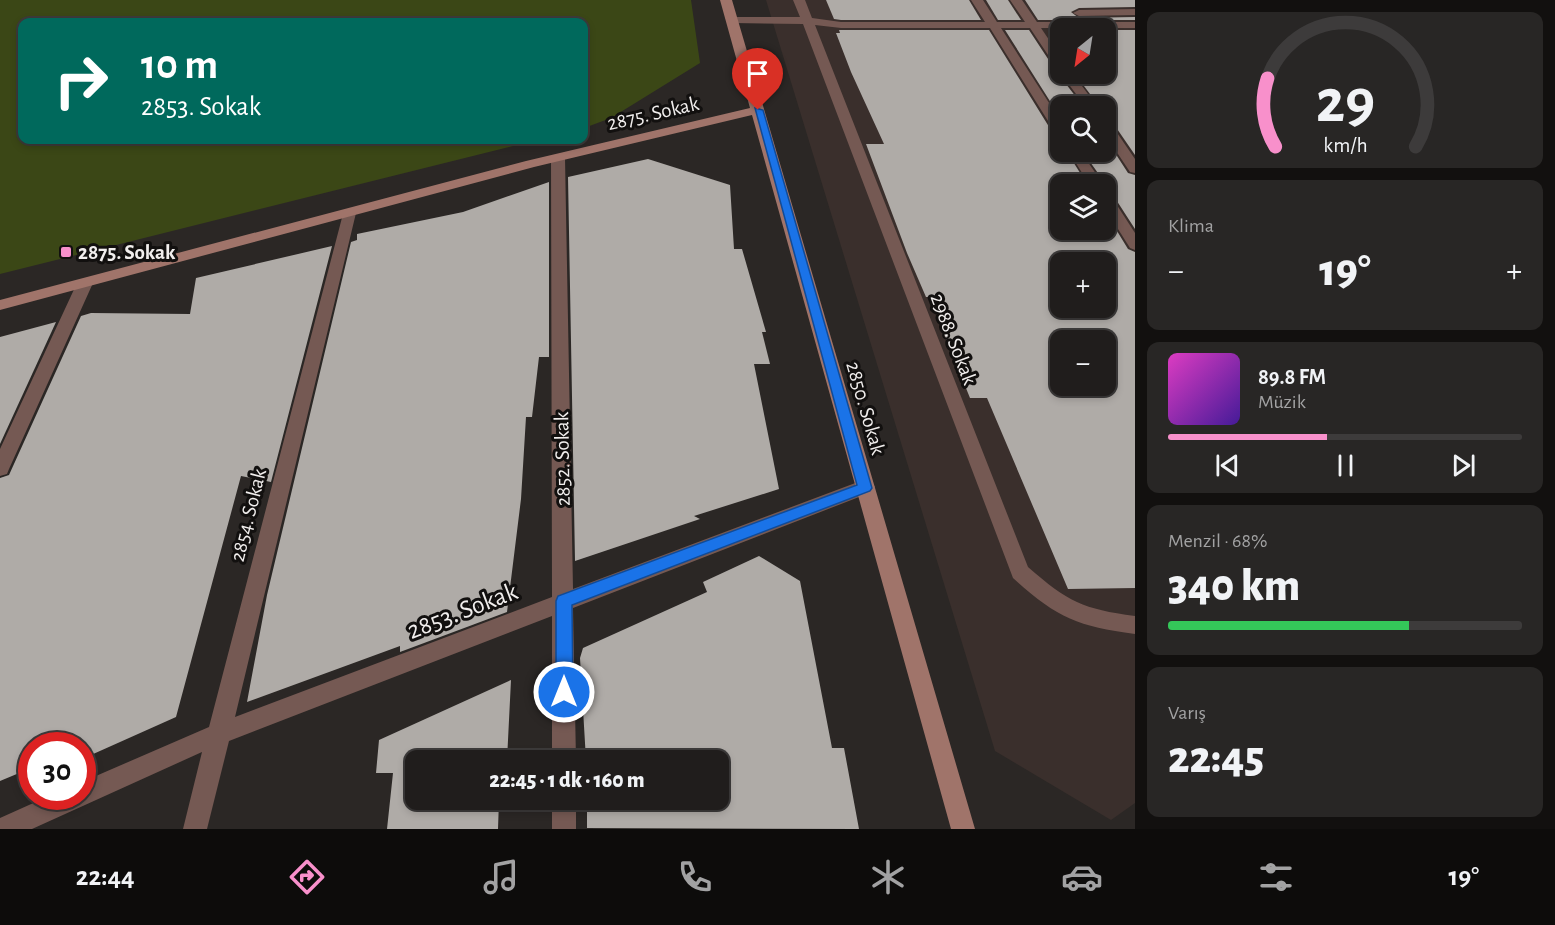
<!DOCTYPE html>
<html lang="tr">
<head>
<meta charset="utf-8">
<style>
  :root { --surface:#201d1c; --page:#282625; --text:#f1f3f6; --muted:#a2a2a3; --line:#3d3b3b; --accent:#f890cb }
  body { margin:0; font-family:"Alegreya Sans",sans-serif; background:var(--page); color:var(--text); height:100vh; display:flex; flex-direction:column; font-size:22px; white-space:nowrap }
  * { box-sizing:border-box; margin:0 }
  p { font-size:20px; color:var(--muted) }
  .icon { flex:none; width:33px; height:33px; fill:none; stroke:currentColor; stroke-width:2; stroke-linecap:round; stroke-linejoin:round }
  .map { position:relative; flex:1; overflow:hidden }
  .drawer { display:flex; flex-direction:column; gap:12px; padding:12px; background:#12100f; width:420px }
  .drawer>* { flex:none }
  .top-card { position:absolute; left:18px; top:18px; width:570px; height:126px; border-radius:12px; box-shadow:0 3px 9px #0003,0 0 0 2px var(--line); background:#00695c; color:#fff; overflow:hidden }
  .needle { width:39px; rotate:210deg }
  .tools { position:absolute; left:1050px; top:18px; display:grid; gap:12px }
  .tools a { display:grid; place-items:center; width:66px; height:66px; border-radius:12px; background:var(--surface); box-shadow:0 3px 9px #0003,0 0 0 2px var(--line); font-size:30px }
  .speed { position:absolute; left:18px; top:732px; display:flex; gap:12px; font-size:30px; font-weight:700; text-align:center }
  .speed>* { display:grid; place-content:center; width:78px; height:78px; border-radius:50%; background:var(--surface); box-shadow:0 3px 9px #0003,0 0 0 2px var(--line); line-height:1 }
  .speed .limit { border:9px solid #d22; background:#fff; color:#111 }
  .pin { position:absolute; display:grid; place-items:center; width:51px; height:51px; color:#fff; margin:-62px -26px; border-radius:50% 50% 50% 0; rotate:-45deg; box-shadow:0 0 6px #0007 }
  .pin .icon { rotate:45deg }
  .me { position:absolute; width:66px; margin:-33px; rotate:0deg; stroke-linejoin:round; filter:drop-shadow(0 0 4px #0008) }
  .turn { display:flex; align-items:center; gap:21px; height:126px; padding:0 24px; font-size:27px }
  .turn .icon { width:78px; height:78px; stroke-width:2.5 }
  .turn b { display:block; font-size:42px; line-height:51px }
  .big { font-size:45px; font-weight:800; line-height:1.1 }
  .drawer .tile { flex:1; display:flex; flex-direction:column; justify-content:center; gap:9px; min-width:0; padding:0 21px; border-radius:12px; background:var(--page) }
  .drawer .dial { align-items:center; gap:0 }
  .dial svg { height:156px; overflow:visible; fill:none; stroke:var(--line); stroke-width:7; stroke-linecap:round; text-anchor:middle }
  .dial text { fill:var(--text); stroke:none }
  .song { display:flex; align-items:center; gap:18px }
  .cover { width:72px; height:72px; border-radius:9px; background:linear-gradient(135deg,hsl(310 70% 55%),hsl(260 70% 35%)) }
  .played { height:6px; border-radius:3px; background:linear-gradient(90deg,var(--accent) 45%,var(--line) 45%) }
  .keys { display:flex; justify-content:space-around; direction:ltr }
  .heat { display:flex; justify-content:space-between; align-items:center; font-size:33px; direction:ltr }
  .charge { height:9px; border-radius:4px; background:linear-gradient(90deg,#34c759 68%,var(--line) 0) }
  .trip { position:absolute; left:405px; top:750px; width:324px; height:60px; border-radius:12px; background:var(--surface); box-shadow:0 3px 9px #0003,0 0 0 2px var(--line); font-weight:800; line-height:60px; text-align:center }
  .dock { display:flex; height:96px; justify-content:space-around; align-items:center; background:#0d0c0b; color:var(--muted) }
  .dock .icon { width:42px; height:42px }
  .dock .selected { color:var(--accent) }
  .dock b { font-size:27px; color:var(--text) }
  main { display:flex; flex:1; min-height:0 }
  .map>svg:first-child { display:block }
</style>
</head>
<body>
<main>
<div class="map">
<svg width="1135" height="829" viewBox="0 0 1135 829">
  <rect width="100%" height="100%" fill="#2b2725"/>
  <path fill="#3a2f2c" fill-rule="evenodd" d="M766,0H1135V803L1111,820L995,751ZM1060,28H1106V74H1060ZM1060,106H1106V152H1060ZM1060,184H1106V230H1060ZM1060,262H1106V308H1060ZM1060,340H1106V386H1060Z"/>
  <path fill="#3b4716" d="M0,0H691L700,63L611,118L584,128V22H22V140H537L0,274Z"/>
  <g fill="#afaba7" fill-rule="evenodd">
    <path d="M826,0H969L981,20H841L834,19Z"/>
    <path d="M986,0H1008L1021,20H998Z"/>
    <path d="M1025,0H1135V7L1079,8L1071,12L1079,18L1135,17V20H1038Z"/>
    <path d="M839,30H989L1051,130L1060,135V152H1067L1087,184H1060V230H1106V213L1128,249L1135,252V588L1068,589L987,398H970L929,297H926L907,253L866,144H884L851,72L836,33H840ZM1060,262H1106V308H1060ZM1060,340H1106V386H1060Z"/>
    <path d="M1005,30H1029L1054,68L1060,70L1059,75L1083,106H1060V117Z"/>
    <path d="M1106,30H1135V155L1113,123L1106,121V106H1099L1075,74H1106Z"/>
    <path d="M1106,139L1128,173L1135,175V229L1113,195L1106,193L1105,183L1083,152H1106Z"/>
    <path d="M648,159L730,185L734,249H742L766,332H762L770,364H754L779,489L694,516L700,519L575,561L568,177Z"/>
    <path d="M549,182V357H539L532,417H526L521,499L507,612L400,652V646L247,702L267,595L351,242L357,240V234L463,212Z"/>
    <path d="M332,246L271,482L241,476L176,717L82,759V746H32V782L23,786L24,771L0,781V478L9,475L81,316L91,313L190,314L196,278Z"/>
    <path d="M56,322L0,444V337Z"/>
    <path d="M759,556L800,581L832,748H844L859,829L587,828V800H718V760H586L580,658L583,648L707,592L703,582Z"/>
    <path d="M511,680L507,760H416V800H499L498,829H387L393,773H376L379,740Z"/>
  </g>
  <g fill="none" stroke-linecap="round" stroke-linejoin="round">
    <g fill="#755953" fill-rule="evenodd">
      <path d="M793,0H805L812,18L841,22H985L971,0H983L997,22H1025L1010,0H1022L1037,22H1135V28H1041L1060,56V68L1056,67L1030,28H1001L1060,120V133L1053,129L990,28H841L815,25L1028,567C1068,602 1083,609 1135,616V634C1077,626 1057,618 1013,578L803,24L732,23L726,20L732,17H800Z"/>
      <path d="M1135,9V15L1079,16L1073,13L1079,10Z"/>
      <path d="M1061,74H1073L1097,106H1085Z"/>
      <path d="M1106,123L1111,124L1135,159V173L1130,172L1106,136Z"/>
      <path d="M1069,152H1081L1103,184H1089Z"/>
      <path d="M558,154L565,158L573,589L858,482L865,480L872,482L875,487L872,492L573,608L576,760H552V616L229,741L207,829H183L202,752L32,829H0V818L49,796H82V782L209,727L344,210H354L356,213L235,717L552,597L551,158Z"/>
      <path d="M1106,195L1111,196L1135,233V250L1130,248L1106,210Z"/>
      <path d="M85,278L93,283L9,469L7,474L0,476V449L77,283Z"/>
      <rect x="552" y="800" width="24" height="29"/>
    </g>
    <path fill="#a0746a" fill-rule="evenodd" d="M720,0H732L975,829H951L752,115L534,167L0,310V300L526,161L750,108Z"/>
  </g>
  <path fill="#1a73e8" stroke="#114b97" stroke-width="1.5" d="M755,108L763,110L872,488L870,491L572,605L573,692L570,698L564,700L558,698L556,692V601L558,596L857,485Z"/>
  <rect fill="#f890cb" stroke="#12100f" stroke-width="2" x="60" y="246" width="12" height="12" rx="3"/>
  <g text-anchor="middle" stroke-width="6" stroke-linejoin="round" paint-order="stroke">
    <g font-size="21" fill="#f1eeed" stroke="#12100f">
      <text transform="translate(653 113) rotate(-13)" y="7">2875. Sokak</text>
      <text transform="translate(954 339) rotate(69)" y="7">2988. Sokak</text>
      <text transform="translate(866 408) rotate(74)" y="7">2850. Sokak</text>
      <text transform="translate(562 459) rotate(-91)" y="7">2852. Sokak</text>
      <text transform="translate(248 515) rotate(-76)" y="7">2854. Sokak</text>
    </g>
    <g font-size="21" font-weight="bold" fill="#f1eeed" stroke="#12100f" text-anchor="start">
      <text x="78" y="259">2875. Sokak</text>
    </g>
    <g font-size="26" fill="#f1eeed" stroke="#12100f">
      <text transform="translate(462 610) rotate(-21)" y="9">2853. Sokak</text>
    </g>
  </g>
</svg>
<div class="tools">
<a><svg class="needle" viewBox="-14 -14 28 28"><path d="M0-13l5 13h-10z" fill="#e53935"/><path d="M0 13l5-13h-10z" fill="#a2a2a3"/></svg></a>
<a><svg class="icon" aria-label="search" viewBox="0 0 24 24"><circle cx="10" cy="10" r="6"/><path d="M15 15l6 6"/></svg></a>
<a><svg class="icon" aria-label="layers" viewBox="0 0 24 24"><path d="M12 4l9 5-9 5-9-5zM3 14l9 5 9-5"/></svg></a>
<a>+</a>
<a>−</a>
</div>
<div class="speed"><div class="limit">30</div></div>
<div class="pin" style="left:758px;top:110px;background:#d93025"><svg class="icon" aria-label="arrive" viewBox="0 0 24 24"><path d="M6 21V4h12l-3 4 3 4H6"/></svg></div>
<svg class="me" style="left:564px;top:692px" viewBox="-20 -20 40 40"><circle r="17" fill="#1a73e8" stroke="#fff" stroke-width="3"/><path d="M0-11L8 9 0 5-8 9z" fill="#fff"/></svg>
<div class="trip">22:45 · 1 dk · 160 m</div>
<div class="top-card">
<div class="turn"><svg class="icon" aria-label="right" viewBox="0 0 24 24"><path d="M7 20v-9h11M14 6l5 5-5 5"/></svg><div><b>10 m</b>2853. Sokak</div></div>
</div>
</div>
<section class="drawer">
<div class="tile dial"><svg viewBox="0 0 100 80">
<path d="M14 69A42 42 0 1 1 86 69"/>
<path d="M14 69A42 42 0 0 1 10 34" stroke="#f890cb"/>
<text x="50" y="56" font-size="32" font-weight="700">29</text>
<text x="50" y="72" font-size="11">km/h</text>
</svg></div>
<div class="tile"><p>Klima</p>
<div class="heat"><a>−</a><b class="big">19°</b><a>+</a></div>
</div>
<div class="tile">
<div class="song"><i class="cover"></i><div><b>89.8 FM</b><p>Müzik</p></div></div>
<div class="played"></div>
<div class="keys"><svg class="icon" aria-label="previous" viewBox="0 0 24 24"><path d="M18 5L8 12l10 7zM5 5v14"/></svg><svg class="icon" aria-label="pause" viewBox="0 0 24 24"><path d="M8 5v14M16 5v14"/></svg><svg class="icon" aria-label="next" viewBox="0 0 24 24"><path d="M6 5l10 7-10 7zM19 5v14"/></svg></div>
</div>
<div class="tile"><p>Menzil · 68%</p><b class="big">340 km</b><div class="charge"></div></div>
<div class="tile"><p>Varış</p><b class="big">22:45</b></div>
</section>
</main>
<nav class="dock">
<b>22:44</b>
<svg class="icon selected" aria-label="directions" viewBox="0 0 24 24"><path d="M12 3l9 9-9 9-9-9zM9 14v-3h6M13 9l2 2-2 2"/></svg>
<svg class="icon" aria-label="music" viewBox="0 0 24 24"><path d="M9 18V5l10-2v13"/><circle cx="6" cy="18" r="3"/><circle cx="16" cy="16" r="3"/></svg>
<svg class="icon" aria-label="phone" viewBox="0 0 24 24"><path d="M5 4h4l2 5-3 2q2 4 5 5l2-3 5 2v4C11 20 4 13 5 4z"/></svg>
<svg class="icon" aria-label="climate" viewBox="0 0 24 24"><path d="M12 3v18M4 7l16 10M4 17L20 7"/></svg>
<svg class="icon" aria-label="car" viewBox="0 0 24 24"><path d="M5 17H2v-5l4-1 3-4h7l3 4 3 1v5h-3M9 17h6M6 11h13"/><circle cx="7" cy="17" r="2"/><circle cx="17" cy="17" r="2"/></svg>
<svg class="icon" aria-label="filters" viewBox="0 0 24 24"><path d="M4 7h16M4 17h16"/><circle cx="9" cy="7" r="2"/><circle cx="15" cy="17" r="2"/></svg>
<b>19°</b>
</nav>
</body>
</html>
